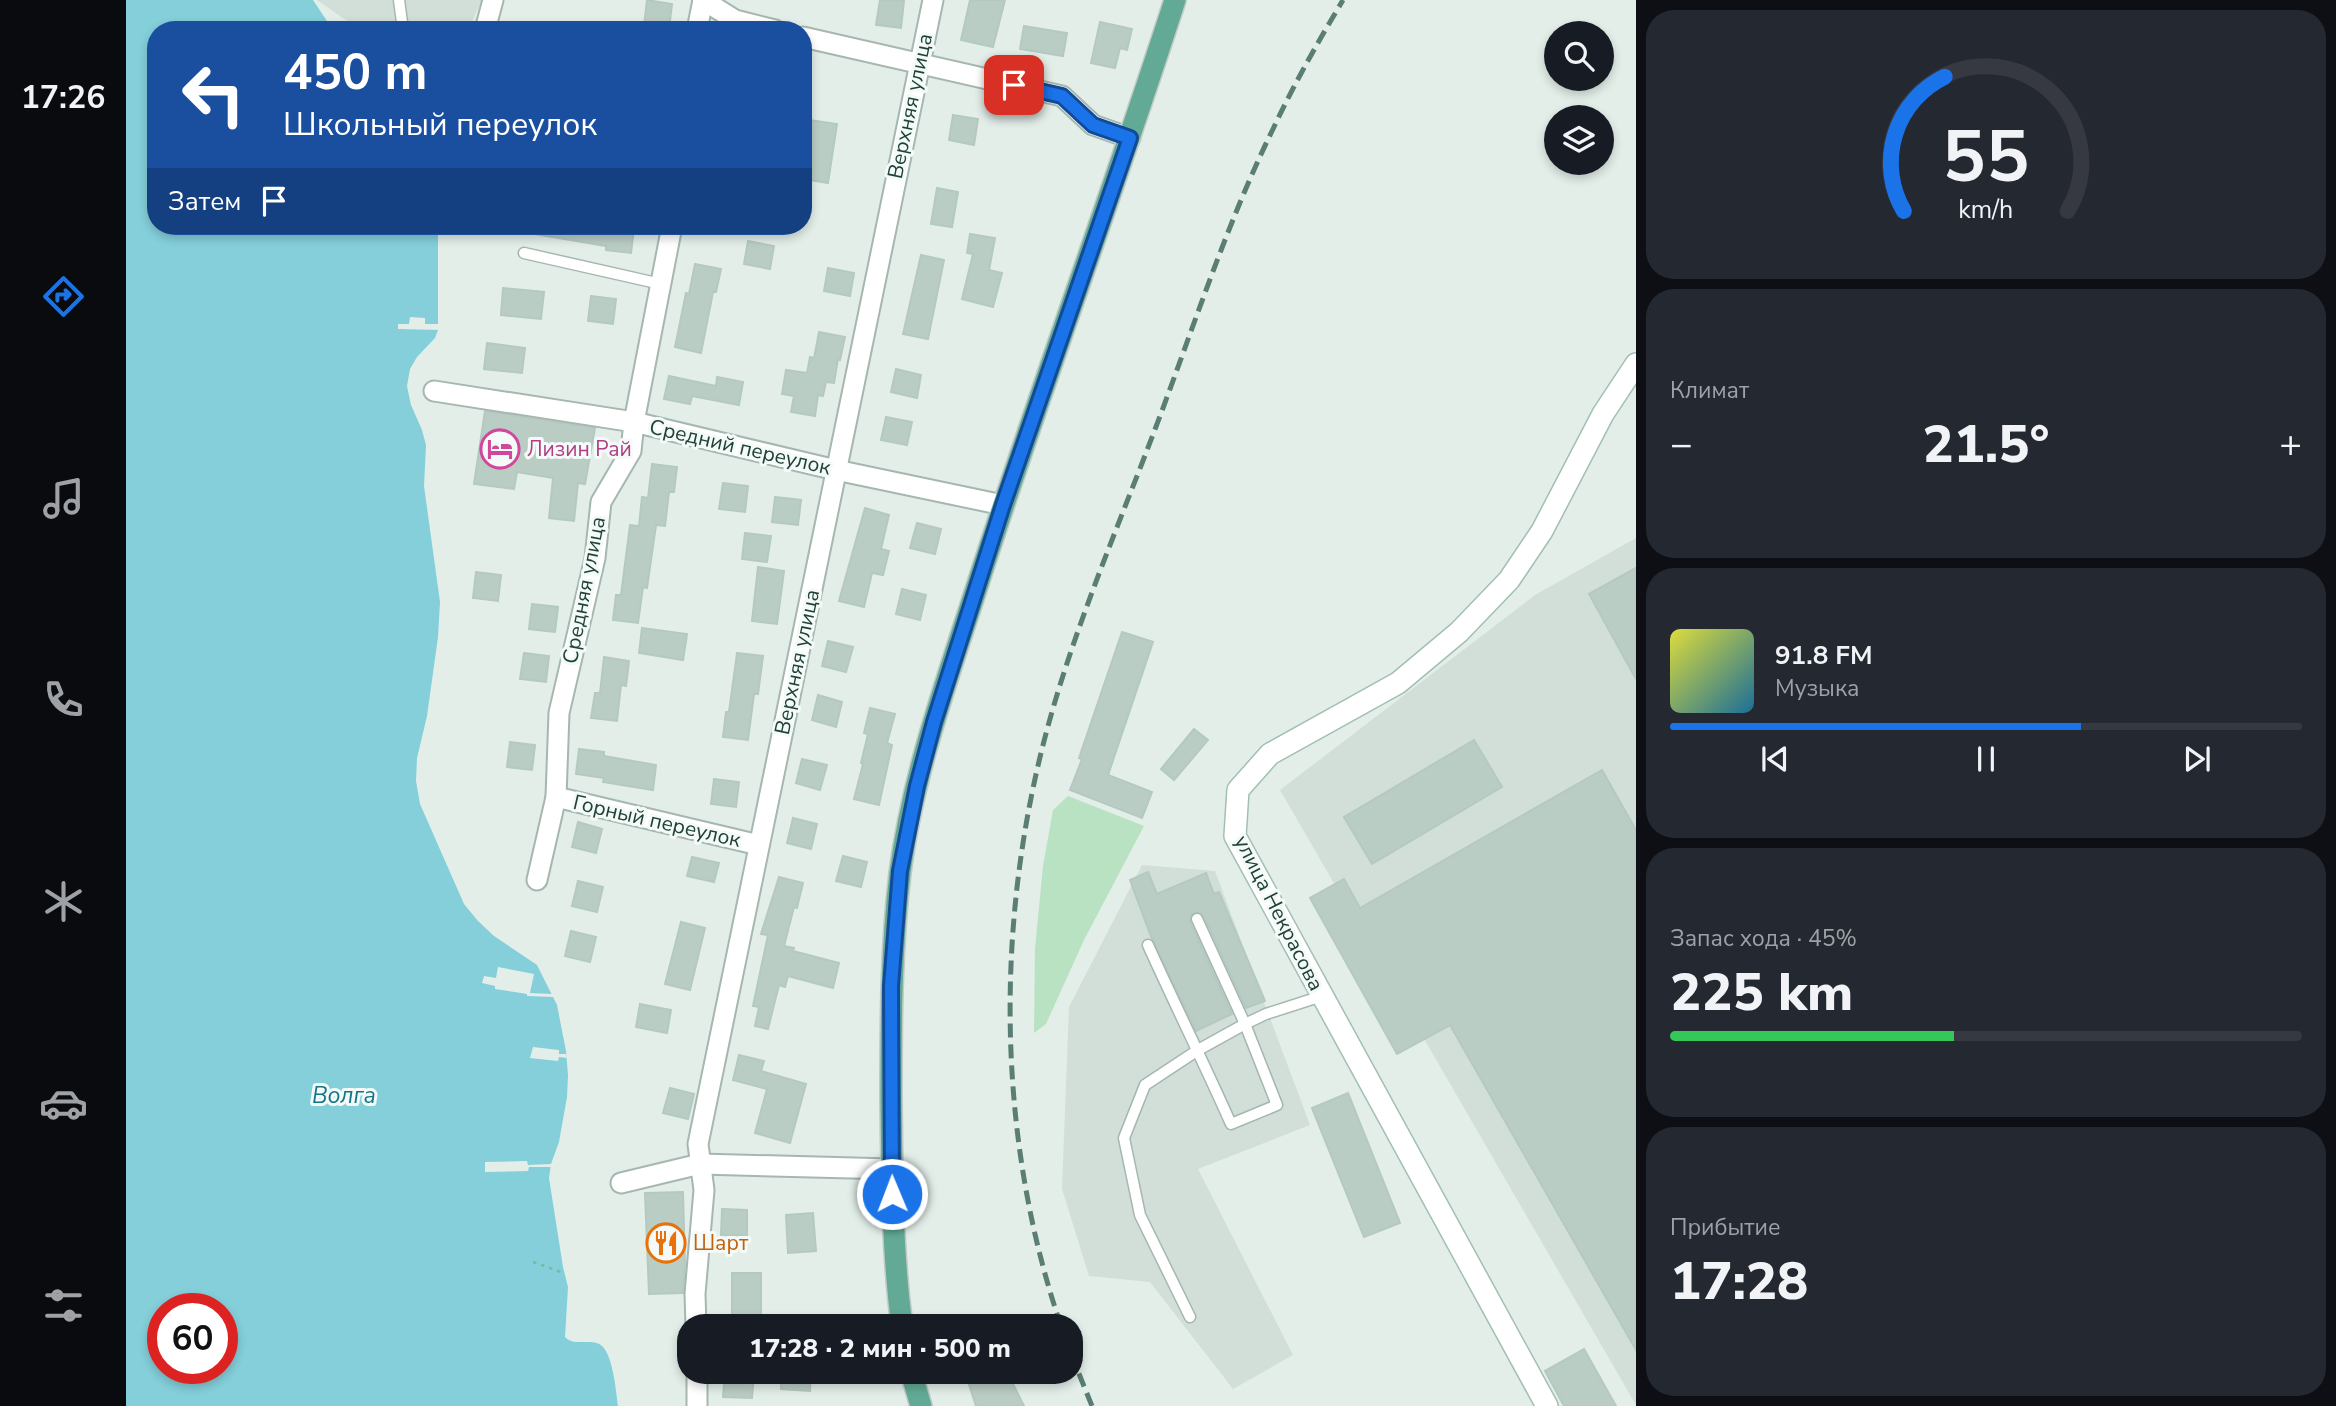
<!DOCTYPE html>
<html lang="ru">
<head>
<meta charset="utf-8">
<style>
  :root { --surface:#171b24; --page:#242831; --text:#f1f3f6; --muted:#9ea1a6; --line:#363941; --accent:#1a73e8 }
  body { margin:0; font-family:"Nunito Sans",sans-serif; background:var(--page); color:var(--text); height:100vh; display:flex; flex-direction:column; font-size:26px; white-space:nowrap }
  * { box-sizing:border-box; margin:0 }
  p { font-size:23px; color:var(--muted) }
  .icon { flex:none; width:38px; height:38px; fill:none; stroke:currentColor; stroke-width:2; stroke-linecap:round; stroke-linejoin:round }
  .map { position:relative; flex:1; overflow:hidden }
  .side { display:flex; flex-direction:column; gap:10px; padding:10px; background:#0d0f14; width:700px }
  .side>* { flex:none }
  .top-card { position:absolute; left:21px; top:21px; width:665px; height:214px; border-radius:28px; box-shadow:0 4px 10px #0003; background:#1a4fa0; color:#fff; overflow:hidden }
  .buttons { position:absolute; left:1418px; top:21px; display:grid; gap:14px }
  .buttons a { display:grid; place-items:center; width:70px; height:70px; border-radius:50%; background:var(--surface); box-shadow:0 4px 10px #0003; font-size:35px }
  .speed { position:absolute; left:21px; top:1293px; display:flex; gap:14px; font-size:35px; font-weight:700; text-align:center }
  .speed>* { display:grid; place-content:center; width:91px; height:91px; border-radius:50%; background:var(--surface); box-shadow:0 4px 10px #0003; line-height:1 }
  .speed .limit { border:10px solid #d22; background:#fff; color:#111 }
  .pin { position:absolute; display:grid; place-items:center; width:60px; height:60px; color:#fff; margin:-30px; border-radius:14px; box-shadow:0 4px 10px #0006 }
  .me { position:absolute; width:77px; margin:-38px; rotate:359deg; stroke-linejoin:round; filter:drop-shadow(0 0 5px #0008) }
  .turn { display:flex; align-items:center; gap:24px; height:147px; padding:0 21px; font-size:32px }
  .turn .icon { width:91px; height:91px; stroke-width:2.5 }
  .turn b { display:block; font-size:49px; line-height:60px }
  .then { display:flex; align-items:center; height:66px; padding:0 21px; background:#0003; gap:14px; font-size:26px }
  .big { font-size:52px; font-weight:800; line-height:1.1 }
  .side .widget { flex:1; display:flex; flex-direction:column; justify-content:center; gap:10px; min-width:0; padding:0 24px; border-radius:28px; background:var(--page) }
  .side .dial { align-items:center; gap:0 }
  .dial svg { height:182px; overflow:visible; fill:none; stroke:var(--line); stroke-width:7; stroke-linecap:round; text-anchor:middle }
  .dial text { fill:var(--text); stroke:none }
  .song { display:flex; align-items:center; gap:21px }
  .cover { width:84px; height:84px; border-radius:10px; background:linear-gradient(135deg,hsl(60 70% 55%),hsl(200 70% 35%)) }
  .played { height:7px; border-radius:4px; background:linear-gradient(90deg,var(--accent) 65%,var(--line) 65%) }
  .keys { display:flex; justify-content:space-around; direction:ltr }
  .heat { display:flex; justify-content:space-between; align-items:center; font-size:38px; direction:ltr }
  .charge { height:10px; border-radius:5px; background:linear-gradient(90deg,#34c759 45%,var(--line) 0) }
  .trip { position:absolute; left:551px; top:1314px; width:406px; height:70px; border-radius:28px; background:var(--surface); box-shadow:0 4px 10px #0003; font-weight:800; line-height:70px; text-align:center }
  main { display:flex; flex:1; min-height:0 }
  .tab-bar { display:flex; flex-direction:column; width:126px; justify-content:space-around; align-items:center; background:#090b0e; color:var(--muted) }
  .tab-bar .icon { width:49px; height:49px }
  .tab-bar .selected { color:var(--accent) }
  .tab-bar b { font-size:32px; color:var(--text) }
  .map>svg:first-child { display:block }
</style>
</head>
<body>
<main>
<nav class="tab-bar">
<b>17:26</b>
<svg class="icon selected" aria-label="directions" viewBox="0 0 24 24"><path d="M12 3l9 9-9 9-9-9zM9 14v-3h6M13 9l2 2-2 2"/></svg>
<svg class="icon" aria-label="music" viewBox="0 0 24 24"><path d="M9 18V5l10-2v13"/><circle cx="6" cy="18" r="3"/><circle cx="16" cy="16" r="3"/></svg>
<svg class="icon" aria-label="phone" viewBox="0 0 24 24"><path d="M5 4h4l2 5-3 2q2 4 5 5l2-3 5 2v4C11 20 4 13 5 4z"/></svg>
<svg class="icon" aria-label="climate" viewBox="0 0 24 24"><path d="M12 3v18M4 7l16 10M4 17L20 7"/></svg>
<svg class="icon" aria-label="car" viewBox="0 0 24 24"><path d="M5 17H2v-5l4-1 3-4h7l3 4 3 1v5h-3M9 17h6M6 11h13"/><circle cx="7" cy="17" r="2"/><circle cx="17" cy="17" r="2"/></svg>
<svg class="icon" aria-label="filters" viewBox="0 0 24 24"><path d="M4 7h16M4 17h16"/><circle cx="9" cy="7" r="2"/><circle cx="15" cy="17" r="2"/></svg>
</nav>
<div class="map">
<svg width="1510" height="1406" viewBox="0 0 1510 1406">
  <rect width="100%" height="100%" fill="#e3eee9"/>
  <g fill="#d1dfd8">
    <path d="M191,0H356L342,30H234Z"/>
    <path d="M1510,538V1405L1154,790L1409,595Z"/>
    <path d="M1016,865L1089,871L1184,1125L1072,1169L1167,1355L1107,1389L1024,1282L963,1276L936,1189L943,1007Z"/>
  </g>
  <path fill="#b9e2c3" d="M942,796L1018,826L958,940L920,1024L908,1033L909,948L917,866L927,810Z"/>
  <path fill="#84cfda" fill-rule="evenodd" d="M0,0H187L207,30H30V226H312V330L309,338L291,357L284,369L281,386L285,405L296,430L300,445L298,486L314,602L312,637L301,716L291,758L290,781L294,804L338,904L352,921L368,936L411,965L431,1005L440,1051L442,1075L441,1097L433,1142L425,1164L423,1178L437,1267L442,1287L439,1337C445,1343 451,1342 460,1342C466,1342 472,1342 476,1346C487,1356 490,1391 492,1406H0ZM37,1309H96V1368H37Z"/>
  <g fill="#e3eee9">
    <path d="M284,317L299,318V324H315V330L272,329V324H283Z"/>
    <path d="M372,967L408,974L404,993L426,994L428,997L401,996V994L369,989V986L356,983L358,976L370,978Z"/>
    <path d="M407,1047L433,1050V1054H440L441,1058L433,1057L432,1061L404,1058Z"/>
    <path d="M401,1161L402,1165L425,1164L426,1167H403L402,1171L359,1172V1162Z"/>
  </g>
  <g fill="#bacdc5" stroke="#b4c9c0" stroke-width="2">
    <path d="M521,0L546,4L543,29L518,26Z"/>
    <path d="M754,0L778,1L775,28L750,25Z"/>
    <path d="M844,0H879L867,47L835,40Z"/>
    <path d="M974,22L1006,29L1001,50L994,48L989,68L965,63Z"/>
    <path d="M898,26L941,33L937,56L894,49Z"/>
    <path d="M827,115L852,119L848,145L823,140Z"/>
    <path d="M677,119L711,124L702,183L677,179Z"/>
    <path d="M811,188L832,192L826,227L805,224Z"/>
    <path d="M403,226H490L508,228L505,253L480,250V246L402,233Z"/>
    <path d="M844,234L869,238L863,270L876,273L867,307L836,299L847,254L841,253Z"/>
    <path d="M622,241L648,246L644,269L618,264Z"/>
    <path d="M795,255L818,260L802,339L777,334Z"/>
    <path d="M569,264L595,269L590,292H587L575,353L549,347L560,293L563,294Z"/>
    <path d="M702,268L728,273L724,296L698,291Z"/>
    <path d="M377,288L418,292L415,319L375,315Z"/>
    <path d="M465,296L490,299L487,324L462,321Z"/>
    <path d="M693,332L719,337L714,360L712,359L708,383L700,382L697,396L692,395L689,416L665,412L668,396L656,394L660,370L681,373L684,357L688,358Z"/>
    <path d="M361,343L399,348L396,373L358,369Z"/>
    <path d="M770,369L795,375L791,398L765,392Z"/>
    <path d="M543,376L590,386L591,377L617,382L613,405L566,396L564,404L538,399Z"/>
    <path d="M359,411L469,428L459,484L452,483L448,521L423,518L427,478L391,472L388,489L348,484Z"/>
    <path d="M760,417L786,422L781,445L755,440Z"/>
    <path d="M526,464L551,467L548,492H543L539,526L530,525L521,588L517,587L512,623L487,620L490,595H495L504,525L513,526L516,497L522,498Z"/>
    <path d="M597,483L622,486L619,512L593,509Z"/>
    <path d="M649,497L675,500L672,525L646,522Z"/>
    <path d="M739,508L763,515L755,549L763,551L757,575L746,573L738,607L713,601Z"/>
    <path d="M791,523L815,529L809,554L784,548Z"/>
    <path d="M619,533L645,536L641,562L616,559Z"/>
    <path d="M632,567L658,571L651,624L626,621Z"/>
    <path d="M1510,568V679L1463,594Z"/>
    <path d="M350,572L375,575L372,601L347,598Z"/>
    <path d="M776,589L800,595L794,620L770,614Z"/>
    <path d="M406,604L432,607L429,632L403,629Z"/>
    <path d="M516,628L561,634L557,660L513,653Z"/>
    <path d="M996,632L1027,642L982,775L1026,792L1016,818L944,790L956,759L953,758Z"/>
    <path d="M702,641L727,647L720,672L696,666Z"/>
    <path d="M398,653L423,656L420,682L394,679Z"/>
    <path d="M611,653L637,656L632,694H628L622,740L597,737L600,712H603Z"/>
    <path d="M478,657L503,661L500,686L495,685L491,721L465,718L469,693H474Z"/>
    <path d="M692,695L716,702L710,727L686,720Z"/>
    <path d="M744,708L769,714L761,743L766,745L753,805L728,799L737,764L735,763L742,734L738,733Z"/>
    <path d="M1068,729L1082,740L1048,780L1035,769Z"/>
    <path d="M1348,740L1376,787L1246,864L1218,817Z"/>
    <path d="M384,742L409,745L406,770L381,767Z"/>
    <path d="M453,749L478,752V756L530,765L527,790L477,782L478,778L450,774Z"/>
    <path d="M676,759L701,765L694,790L670,783Z"/>
    <path d="M1476,770L1510,830V1350L1324,1025L1271,1054L1184,898L1218,879L1234,908Z"/>
    <path d="M588,779L613,782L610,807L585,804Z"/>
    <path d="M667,818L691,824L685,849L661,843Z"/>
    <path d="M452,822L476,829L470,853L446,847Z"/>
    <path d="M717,856L741,862L735,887L710,881Z"/>
    <path d="M566,857L593,863L588,882L561,876Z"/>
    <path d="M1022,872L1031,894L1080,873L1088,894L1093,892L1139,1001L1120,1008L1078,916L1075,913L1069,912L1065,915L1064,922L1106,1014L1070,1031L1026,939L1004,880Z"/>
    <path d="M653,877L677,883L671,908L668,907L658,946L668,948L667,951L713,963L707,988L662,976L659,987L653,985L642,1029L629,1026L633,1007L627,1006L642,935L635,934Z"/>
    <path d="M452,881L477,887L471,912L446,906Z"/>
    <path d="M555,922L579,928L564,990L539,984Z"/>
    <path d="M445,931L470,937L464,962L439,956Z"/>
    <path d="M514,1004L545,1010L541,1033L510,1027Z"/>
    <path d="M613,1055L638,1061L635,1071L680,1084L664,1143L629,1133L641,1089L607,1080Z"/>
    <path d="M544,1088L568,1094L562,1119L537,1113Z"/>
    <path d="M1222,1093L1274,1223L1238,1237L1186,1108Z"/>
    <path d="M557,1192L559,1265L557,1293L523,1294L519,1193Z"/>
    <path d="M596,1209L621,1210V1236L595,1235Z"/>
    <path d="M687,1213L690,1251L662,1253L660,1215Z"/>
    <rect x="606" y="1273" width="29" height="53"/>
    <path d="M1458,1349L1490,1406H1438L1419,1371Z"/>
    <path d="M599,1372L628,1373L626,1398L597,1397Z"/>
    <path d="M655,1372H685L684,1391L655,1389Z"/>
    <path d="M839,1372H881L898,1406H850Z"/>
  </g>
  <g fill="none" stroke-linecap="round" stroke-linejoin="round">
    <g stroke="#a5b7b0" stroke-width="13">
      <g id="lane">
        <path d="M273,0L277,30"/>
        <path d="M398,253L535,284"/>
        <path d="M1022,945C1049,1005 1078,1063 1105,1124L1151,1105L1119,1024L1071,919"/>
        <path d="M1064,1317L1014,1215L998,1138L1019,1085L1072,1050L1119,1024L1140,1014L1196,996"/>
      </g>
    </g>
    <g stroke="#a5b7b0" stroke-width="23">
      <g id="street">
        <path d="M577,0L609,20L649,30"/>
        <path d="M359,30L367,0"/>
        <path d="M571,30L577,0"/>
        <path d="M677,37L936,96L967,125L1004,138"/>
        <path d="M308,391L508,422L710,470L877,505"/>
        <path d="M430,797L633,845"/>
        <path d="M411,880L430,797L433,713L469,558L475,502L505,451L508,422L546,226"/>
        <path d="M495,1183L574,1164L765,1169"/>
        <path d="M570,1326L569,1294L578,1190L572,1144L807,0"/>
        <path d="M571,1372V1406"/>
      </g>
    </g>
    <g stroke="#a2bfb4" stroke-width="24">
      <path id="secondary" d="M1421,1406L1109,836L1112,790L1144,754L1272,683L1333,632L1383,580L1416,531L1477,414L1510,364"/>
    </g>
    <g stroke="#c1cac7" stroke-width="24">
      <g id="primary">
        <path d="M776,1326C766,1251 766,1176 765,1100C765,1024 765,948 774,873C787,771 824,672 855,574C917,382 987,192 1049,0"/>
        <path d="M785,1372L795,1406"/>
      </g>
    </g>
    <path stroke="#7fb6a3" stroke-width="2.5" stroke-dasharray="3.5 5" stroke-linecap="butt" d="M407,1262L438,1273"/>
    <use href="#lane" stroke="#fff" stroke-width="10"/>
    <use href="#street" stroke="#fff" stroke-width="19"/>
    <use href="#secondary" stroke="#fff" stroke-width="21"/>
    <use href="#primary" stroke="#62aa95" stroke-width="21"/>
    <g stroke="#5a7e73" stroke-width="5" stroke-dasharray="14 7" stroke-linecap="butt">
      <path d="M935,1326C870,1135 869,920 922,726C951,620 996,518 1034,416C1070,320 1102,221 1147,129C1168,84 1192,42 1217,0"/>
      <path d="M945,1354L966,1406"/>
    </g>
  </g>
  <g fill="none" stroke-linecap="round" stroke-linejoin="round">
    <g stroke="#114b97" stroke-width="18">
      <path id="route" d="M766,1194L765,986L774,871L791,786L808,722L877,505L1004,138L967,125L936,96L888,85"/>
    </g>
    <use href="#route" stroke="#1a73e8" stroke-width="12"/>
  </g>
  <defs>
    <g id="hotel-ring" transform="scale(2.0125)"><circle r="9.5" fill="#f4faf7" stroke="#d1479c" stroke-width="1.5"/><path d="M-6-4.5h1.5V1H6V5H4.5V3h-9V5H-6ZM-4 0a1.8 1.8 0 1 1 3.6 0ZM.5 0V-2.5h3Q6-2.5 6 0Z" fill="#d1479c"/></g>
    <g id="restaurant-ring" transform="scale(2.0125)"><circle r="9.5" fill="#f4faf7" stroke="#e8710a" stroke-width="1.5"/><path d="M-5-6h1v4h1v-4h1v4h1v-4h1v5L-1.5 .5V6h-2V.5L-5-1ZM5-6V6H3V1.5H1.5Q1.5-4 5-6Z" fill="#e8710a"/></g>
  </defs>
  <g fill-rule="evenodd">
    <use href="#hotel-ring" x="374" y="449"/>
    <use href="#restaurant-ring" x="540" y="1243"/>
  </g>
  <g text-anchor="middle" stroke-width="6" stroke-linejoin="round" paint-order="stroke">
    <g font-size="21" fill="#204238" stroke="#f4faf7">
      <text transform="translate(784 106) rotate(-78)" y="7">Верхняя улица</text>
      <text transform="translate(614 447) rotate(13)" y="7">Средний переулок</text>
      <text transform="translate(458 590) rotate(-79)" y="7">Средняя улица</text>
      <text transform="translate(671 662) rotate(-78)" y="7">Верхняя улица</text>
      <text transform="translate(531 821) rotate(13)" y="7">Горный переулок</text>
      <text transform="translate(1153 913) rotate(63)" y="7">улица Некрасова</text>
    </g>
    <g font-size="21" fill="#b23c85" stroke="#f4faf7" text-anchor="start">
      <text x="401" y="456">Лизин Рай</text>
    </g>
    <g font-size="21" fill="#c56008" stroke="#f4faf7" text-anchor="start">
      <text x="567" y="1250">Шарт</text>
    </g>
    <g font-size="23" font-style="italic" fill="#127687" stroke="#f4faf7">
      <text x="218" y="1103">Волга</text>
    </g>
  </g>
</svg>
<div class="buttons">
<a><svg class="icon" aria-label="search" viewBox="0 0 24 24"><circle cx="10" cy="10" r="6"/><path d="M15 15l6 6"/></svg></a>
<a><svg class="icon" aria-label="layers" viewBox="0 0 24 24"><path d="M12 4l9 5-9 5-9-5zM3 14l9 5 9-5"/></svg></a>
</div>
<div class="speed"><div class="limit">60</div></div>
<div class="pin" style="left:888px;top:85px;background:#d93025"><svg class="icon" aria-label="arrive" viewBox="0 0 24 24"><path d="M6 21V4h12l-3 4 3 4H6"/></svg></div>
<svg class="me" style="left:766px;top:1194px" viewBox="-20 -20 40 40"><circle r="17" fill="#1a73e8" stroke="#fff" stroke-width="3"/><path d="M0-11L8 9 0 5-8 9z" fill="#fff"/></svg>
<div class="trip">17:28 · 2 мин · 500 m</div>
<div class="top-card">
<div class="turn"><svg class="icon" aria-label="left" viewBox="0 0 24 24"><path d="M17 20v-9H6M10 6l-5 5 5 5"/></svg><div><b>450 m</b>Школьный переулок</div></div>
<div class="then">Затем<svg class="icon" aria-label="arrive" viewBox="0 0 24 24"><path d="M6 21V4h12l-3 4 3 4H6"/></svg></div>
</div>
</div>
<section class="side">
<div class="widget dial"><svg viewBox="0 0 100 80">
<path d="M14 69A42 42 0 1 1 86 69"/>
<path d="M14 69A42 42 0 0 1 32 10" stroke="#1a73e8"/>
<text x="50" y="56" font-size="32" font-weight="700">55</text>
<text x="50" y="72" font-size="11">km/h</text>
</svg></div>
<div class="widget"><p>Климат</p>
<div class="heat"><a>−</a><b class="big">21.5°</b><a>+</a></div>
</div>
<div class="widget">
<div class="song"><i class="cover"></i><div><b>91.8 FM</b><p>Музыка</p></div></div>
<div class="played"></div>
<div class="keys"><svg class="icon" aria-label="previous" viewBox="0 0 24 24"><path d="M18 5L8 12l10 7zM5 5v14"/></svg><svg class="icon" aria-label="pause" viewBox="0 0 24 24"><path d="M8 5v14M16 5v14"/></svg><svg class="icon" aria-label="next" viewBox="0 0 24 24"><path d="M6 5l10 7-10 7zM19 5v14"/></svg></div>
</div>
<div class="widget"><p>Запас хода · 45%</p><b class="big">225 km</b><div class="charge"></div></div>
<div class="widget"><p>Прибытие</p><b class="big">17:28</b></div>
</section>
</main>
</body>
</html>
